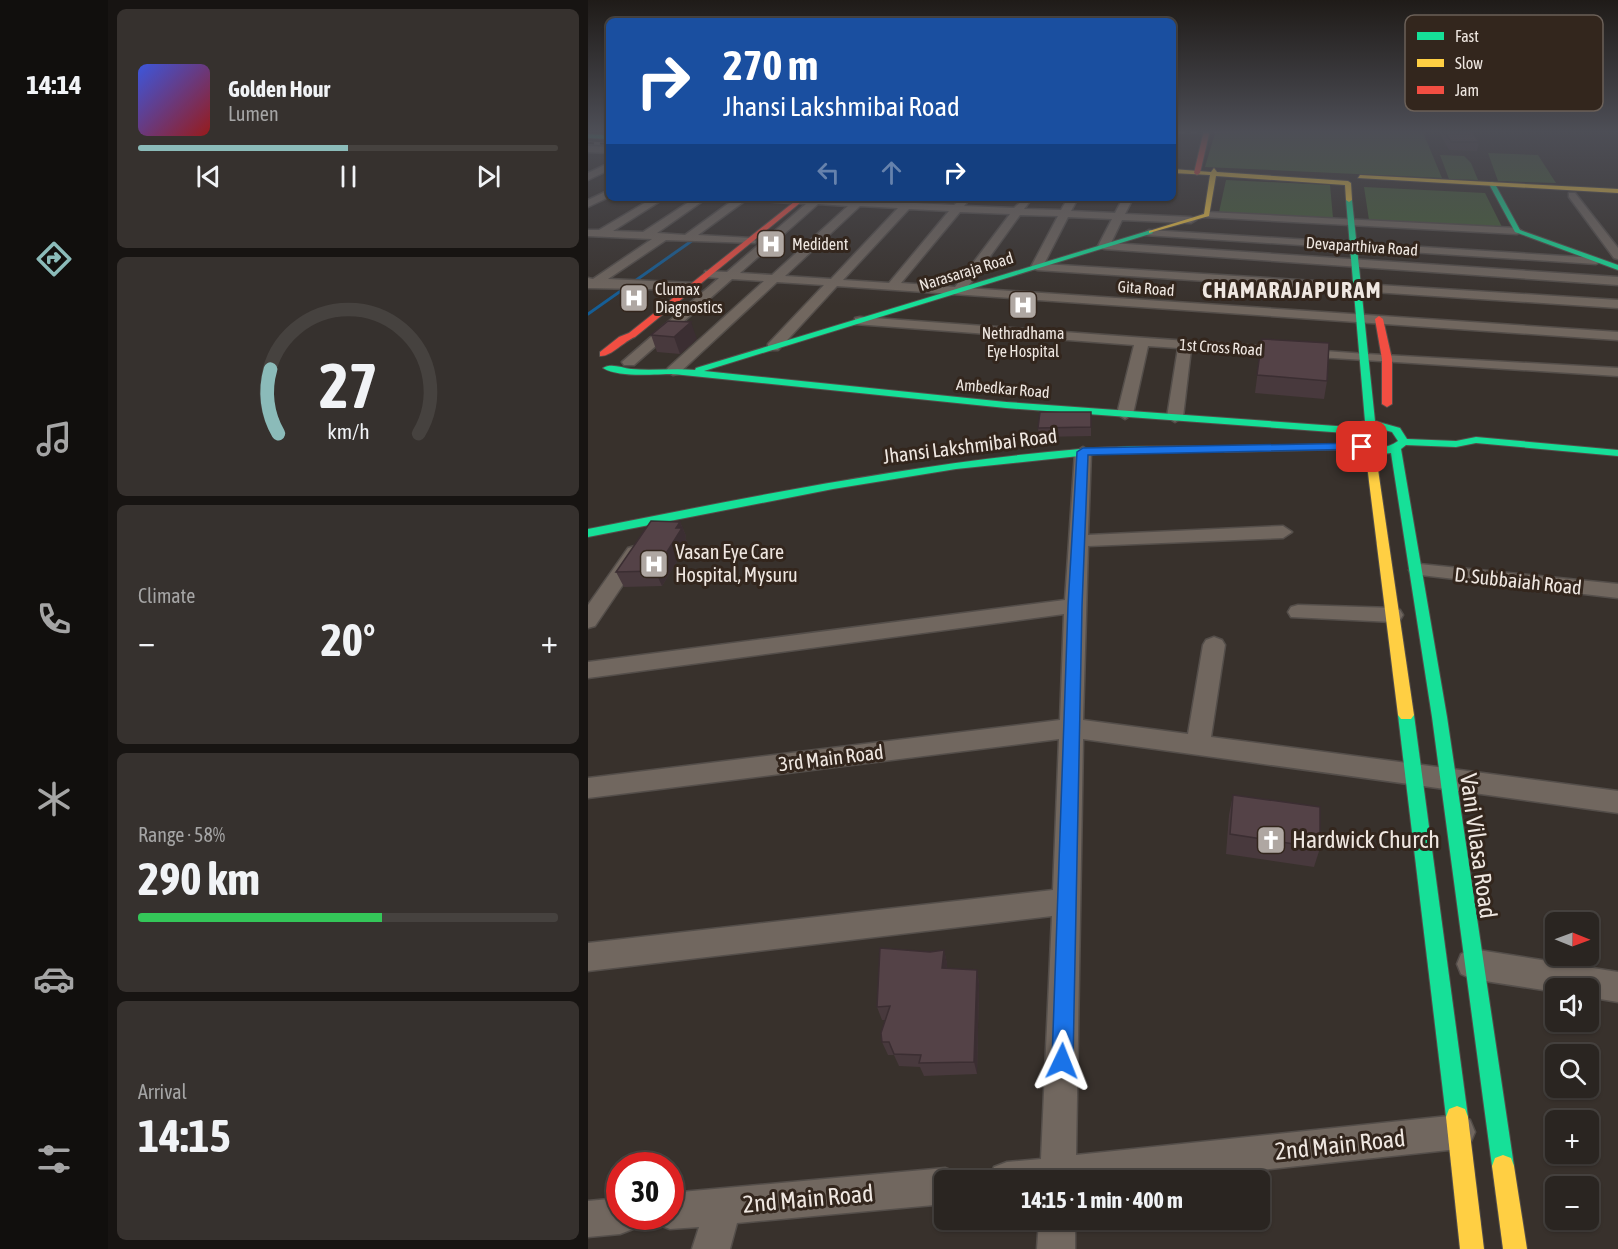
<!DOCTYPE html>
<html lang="en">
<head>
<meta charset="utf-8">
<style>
  :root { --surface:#2a2521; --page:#36312e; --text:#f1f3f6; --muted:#a5a5a5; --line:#46423f; --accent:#8bbbb9 }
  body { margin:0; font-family:"Asap Condensed",sans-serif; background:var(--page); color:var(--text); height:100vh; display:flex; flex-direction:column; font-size:22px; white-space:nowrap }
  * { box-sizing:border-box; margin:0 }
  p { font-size:20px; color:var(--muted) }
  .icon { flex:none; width:33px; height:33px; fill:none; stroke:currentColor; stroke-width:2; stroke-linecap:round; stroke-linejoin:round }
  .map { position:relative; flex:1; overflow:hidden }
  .drawer { display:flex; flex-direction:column; gap:9px; padding:9px; background:#171412; width:480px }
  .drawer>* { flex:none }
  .hud { position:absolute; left:18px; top:18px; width:570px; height:183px; border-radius:9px; box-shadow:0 2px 4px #0004,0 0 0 2px var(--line); background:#1a4fa0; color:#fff; overflow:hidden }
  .needle { width:39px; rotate:91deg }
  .controls { position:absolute; left:957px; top:912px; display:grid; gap:12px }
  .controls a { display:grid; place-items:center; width:54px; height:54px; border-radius:9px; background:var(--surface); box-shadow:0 2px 4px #0004,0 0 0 2px var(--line); font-size:30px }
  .speed { position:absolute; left:18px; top:1152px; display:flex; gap:12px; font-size:30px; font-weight:700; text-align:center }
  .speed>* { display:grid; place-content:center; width:78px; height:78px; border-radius:50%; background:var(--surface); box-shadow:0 2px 4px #0004,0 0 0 2px var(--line); line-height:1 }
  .speed .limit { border:9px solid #d22; background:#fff; color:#111 }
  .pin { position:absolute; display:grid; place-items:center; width:51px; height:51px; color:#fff; margin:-26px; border-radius:12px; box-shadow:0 3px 9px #0006 }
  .me { position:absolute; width:66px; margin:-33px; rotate:2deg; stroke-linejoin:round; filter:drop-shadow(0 0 4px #0008) }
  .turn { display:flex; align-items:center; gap:21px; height:126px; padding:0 18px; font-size:27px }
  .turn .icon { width:78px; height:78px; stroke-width:2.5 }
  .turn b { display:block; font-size:42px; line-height:51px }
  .lanes { display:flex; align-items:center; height:57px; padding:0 18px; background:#0003; justify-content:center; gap:30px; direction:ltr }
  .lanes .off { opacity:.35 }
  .big { font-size:45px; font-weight:700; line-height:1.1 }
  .drawer .tile { flex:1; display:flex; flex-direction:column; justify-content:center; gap:9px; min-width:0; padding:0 21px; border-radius:9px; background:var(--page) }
  .drawer .dial { align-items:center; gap:0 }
  .dial svg { height:156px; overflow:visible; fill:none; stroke:var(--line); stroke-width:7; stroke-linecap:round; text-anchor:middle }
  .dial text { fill:var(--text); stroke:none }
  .song { display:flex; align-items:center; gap:18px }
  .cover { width:72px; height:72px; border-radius:9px; background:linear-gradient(135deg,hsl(230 70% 55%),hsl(0 70% 35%)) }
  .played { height:6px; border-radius:3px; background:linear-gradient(90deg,var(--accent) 50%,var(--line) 50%) }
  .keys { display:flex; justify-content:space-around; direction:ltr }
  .heat { display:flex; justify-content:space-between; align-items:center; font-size:33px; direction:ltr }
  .charge { height:9px; border-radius:4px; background:linear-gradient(90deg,#34c759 58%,var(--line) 0) }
  .trip { position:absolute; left:346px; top:1170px; width:336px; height:60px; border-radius:9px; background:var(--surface); box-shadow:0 2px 4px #0004,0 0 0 2px var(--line); font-weight:700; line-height:60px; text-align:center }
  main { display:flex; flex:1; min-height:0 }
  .menu { display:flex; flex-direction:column; width:108px; justify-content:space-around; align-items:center; background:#110f0d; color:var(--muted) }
  .menu .icon { width:42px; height:42px }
  .menu .active { color:var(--accent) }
  .menu b { font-size:27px; color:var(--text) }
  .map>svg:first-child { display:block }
</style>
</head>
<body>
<main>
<nav class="menu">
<b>14:14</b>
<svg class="icon active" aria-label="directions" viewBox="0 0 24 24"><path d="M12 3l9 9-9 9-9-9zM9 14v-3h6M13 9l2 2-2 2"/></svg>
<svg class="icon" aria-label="music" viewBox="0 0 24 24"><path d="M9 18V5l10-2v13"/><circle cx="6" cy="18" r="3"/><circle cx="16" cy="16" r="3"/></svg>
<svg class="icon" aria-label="phone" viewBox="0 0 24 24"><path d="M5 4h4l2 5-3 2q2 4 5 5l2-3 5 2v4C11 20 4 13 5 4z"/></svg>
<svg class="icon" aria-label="climate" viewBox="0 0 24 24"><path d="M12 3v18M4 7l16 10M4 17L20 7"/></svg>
<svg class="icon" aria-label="car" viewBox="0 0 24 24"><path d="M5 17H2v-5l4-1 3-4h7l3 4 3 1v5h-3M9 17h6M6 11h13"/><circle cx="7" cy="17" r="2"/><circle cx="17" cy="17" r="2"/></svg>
<svg class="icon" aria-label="filters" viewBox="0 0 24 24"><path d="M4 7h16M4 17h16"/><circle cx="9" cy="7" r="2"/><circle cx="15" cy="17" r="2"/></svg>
</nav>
<section class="drawer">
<div class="tile">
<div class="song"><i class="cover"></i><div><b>Golden Hour</b><p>Lumen</p></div></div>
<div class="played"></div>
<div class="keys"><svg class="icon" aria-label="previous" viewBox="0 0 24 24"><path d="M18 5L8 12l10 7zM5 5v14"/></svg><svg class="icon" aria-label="pause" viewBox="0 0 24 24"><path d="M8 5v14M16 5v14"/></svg><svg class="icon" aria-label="next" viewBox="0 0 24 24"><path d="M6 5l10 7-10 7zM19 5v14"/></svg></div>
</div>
<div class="tile dial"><svg viewBox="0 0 100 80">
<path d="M14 69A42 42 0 1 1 86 69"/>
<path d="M14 69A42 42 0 0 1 10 36" stroke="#8bbbb9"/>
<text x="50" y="56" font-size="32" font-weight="700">27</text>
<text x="50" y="72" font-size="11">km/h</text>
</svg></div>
<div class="tile"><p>Climate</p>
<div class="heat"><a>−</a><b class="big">20°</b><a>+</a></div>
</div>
<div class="tile"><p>Range · 58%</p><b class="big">290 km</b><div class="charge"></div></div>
<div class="tile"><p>Arrival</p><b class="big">14:15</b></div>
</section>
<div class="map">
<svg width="1030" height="1249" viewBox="0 0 1030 1249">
  <rect width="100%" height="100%" fill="#38312c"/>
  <g fill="#475f38">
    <path d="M731,130H834L854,178L617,167L627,133Z"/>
    <path d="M900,153L950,155L968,183L910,181Z"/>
    <path d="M852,155L876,156L883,163L890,180L861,179Z"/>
    <path d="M638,180L742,185L745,218L631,212Z"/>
    <path d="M776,187L897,193L914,227L781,220Z"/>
  </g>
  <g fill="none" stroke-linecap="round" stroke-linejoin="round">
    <path stroke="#155e96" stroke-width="3" d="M0,314L105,240"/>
    <g stroke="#544e4a" stroke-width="3">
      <g id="street">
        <path d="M0,146L21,147V153L0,152Z"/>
        <path d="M21,163V170L0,180V173Z"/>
        <path d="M21,190V197L0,207V200Z"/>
        <path d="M981,193H987L1030,248V259L1026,258L981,197Z"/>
        <path d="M65,198H77L25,231L55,232L107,198H119L69,233L97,235L148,198L267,200L280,198L278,201L316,203L321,198H331L327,203L366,205L375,198L380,201L376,206L426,208L437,198L442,201L436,209L473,210L480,198H490L483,211L527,213L535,198H545L537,214L603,217L608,220L603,223L534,220L523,243L1030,277V285L516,249L510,246L524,219L480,217L456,264L1030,300V308L449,270L443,267L470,216L432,215L379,288L1030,332V340L249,286L190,350H180V344L236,285L189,282L90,374L85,375L78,371L80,368L176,281L144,279L46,365H36L34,362L131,278L117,277V271L139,272L218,204L158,200L110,235L163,238L168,241L167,243L78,240L20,279L105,283L111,287L109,290L0,288V278L5,279L64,239L0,236V230H11ZM230,204L260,206L184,275L152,273ZM272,206L310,208L243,279L197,276ZM321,209L361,211L301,283L255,280ZM372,212L422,214L367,287L313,283Z"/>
        <path d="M619,212L929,228L934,231L929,234L615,217L614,215Z"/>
        <path d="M561,230L1008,258L1014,261L1008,264L557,235L556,233Z"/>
        <path d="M272,317L778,354L1030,368V376L603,349L595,417L587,422L579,417L590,348L560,346L545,414L537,419L529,414L546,345L267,324V318Z"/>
        <path d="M495,447L503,452L500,535L695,526L704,532L695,538L500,546L495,720L600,734L615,645L618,640L626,637L634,640L637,645L623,737L1030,791V813L495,739L488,1155L870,1115L882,1120L887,1132L882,1144L870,1149L579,1180H401L406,1167L419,1162L453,1159L464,916L0,971V943L465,890L471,739L0,798V778L472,720L476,614L0,678V662L477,600L487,452Z"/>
        <path d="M47,546L57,552L7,626L0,628V605L40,548Z"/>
        <path d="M831,564L1030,584V598L824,574L821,570L824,566Z"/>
        <path d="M710,605L805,608L812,610L815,615L812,620L805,622L703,617L700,612L703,607Z"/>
        <path d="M884,949L1030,972V1002L1000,997V988H968V992L884,979L873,974L869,964L873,954Z"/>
        <path d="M357,1168L370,1173L373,1180H357V1204L149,1223L142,1249H104L111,1227L82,1229L69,1224L66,1216H82V1193Z"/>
        <path d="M32,1198V1216H50L45,1229L32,1234L0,1237V1201Z"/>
        <path d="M451,1220H487V1249H449Z"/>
      </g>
    </g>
    <g stroke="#544e4a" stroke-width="2">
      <g id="fast">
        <path d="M0,134L21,135V139L0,138Z"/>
        <path d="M904,182L907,184L932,230L1030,265V270L927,232L901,184Z"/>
        <path d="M761,198L764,200L787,421L812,428L819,439L868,441L888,437L1030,450V456L888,443L868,447L818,445L813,449L859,717L926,1166L923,1174L915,1177L907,1174L904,1166L844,717L803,453C786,456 762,451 758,433L418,408L85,374C66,374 31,378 15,368C23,363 34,368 43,369C64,371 86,368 107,370L108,368L563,230L565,233L116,371L418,402L762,427L764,424L777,421L758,200ZM782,426L804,432L810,441C795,452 778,448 767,434L771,428Z"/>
        <path d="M637,446L641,447V451L510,454L368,469L245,489L0,537V529C163,497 326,463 492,449C540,445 589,447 637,446Z"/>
        <path d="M818,709L823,711L826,715L880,1117L877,1125L869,1128L861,1125L858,1117L810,715L813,711Z"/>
      </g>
    </g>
    <g stroke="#544e4a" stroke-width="2">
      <g id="slow">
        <path d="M626,168L629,172L760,181L763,183L764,200L761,202L758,200L757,185L628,176L621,216L561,233V231L616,214L622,175L585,173V169L623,172Z"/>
        <path d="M772,175L1030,189V193L770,178Z"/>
        <path d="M782,446L787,449L826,715L823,719H813L810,715L777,449Z"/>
        <path d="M869,1106L877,1109L880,1117L896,1249H872L858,1117L861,1109Z"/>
        <path d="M915,1155L923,1158L926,1166L939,1249H915L904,1166L907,1158Z"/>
      </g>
    </g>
    <g stroke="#544e4a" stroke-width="2">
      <g id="jam">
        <path d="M616,130H622L612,173L609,175L606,173Z"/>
        <path d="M211,198H218L47,337C36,341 23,357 12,356V352L31,337L41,333Z"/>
        <path d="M791,316L795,319L804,359V404L799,407L794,404V359L787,319Z"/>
        <path d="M774,444L779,447L778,449L637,452L632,449L637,446Z"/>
      </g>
    </g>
    <use href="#street" fill="#71675f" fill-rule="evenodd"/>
    <use href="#fast" fill="#16e098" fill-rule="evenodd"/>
    <use href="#slow" fill="#ffcf43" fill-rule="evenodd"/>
    <use href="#jam" fill="#f24e42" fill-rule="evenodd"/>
    <g stroke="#6f6862" stroke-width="3">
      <g id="rail">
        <path d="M585,133L669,130"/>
        <path d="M0,143L21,144"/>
      </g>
    </g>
    <use href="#rail" stroke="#33261d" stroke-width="2" stroke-dasharray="6" stroke-linecap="butt"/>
  </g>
  <g fill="#48393d">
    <path d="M852,130H883L891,142L889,151L861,150L851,132Z"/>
    <path d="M63,335L109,339L92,354L69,352Z"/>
    <path d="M674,339L739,381L736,399L667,393Z"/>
    <path d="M503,412V436L451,437L450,428Z"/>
    <path d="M92,522L98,536L97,538L100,543L74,586L36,587L28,572Z"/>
    <path d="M645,795L732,848L726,867L638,854L641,815Z"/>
    <path d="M356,950L359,964V968L389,970L391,984L389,1074L336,1076L332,1067L311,1066L306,1055H300L294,1042L297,1020H294L289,1007L342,952Z"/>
  </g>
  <g fill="#3b2e32">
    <path d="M103,322L109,339L92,354L86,337Z"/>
    <path d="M92,522L98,536L97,538L100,543L74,586L67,571Z"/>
    <path d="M356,950L359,964L358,981L354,968Z"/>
    <path d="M389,970L391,984L389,1074L386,1062Z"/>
  </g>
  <g fill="#544247" stroke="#3b2e32" stroke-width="1.5">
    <path d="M856,130H883L891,142H863Z"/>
    <path d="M80,321L103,322L86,337L63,335Z"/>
    <path d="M674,339L741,343L739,381L669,375Z"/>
    <path d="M452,412H503V427L450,428Z"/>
    <path d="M63,521L92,522L88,528H94L67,571L28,572Z"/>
    <path d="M645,795L732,807V848L642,834Z"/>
    <path d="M292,948L342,952L356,950L354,968L389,970L386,1062L331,1063L333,1055L306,1054L301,1042H294L293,1033L302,1006L289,1007Z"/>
  </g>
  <linearGradient id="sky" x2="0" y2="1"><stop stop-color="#1f1b18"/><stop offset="0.43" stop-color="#4d4e56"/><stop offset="1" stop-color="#4d4e56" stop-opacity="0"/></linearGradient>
  <rect width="1030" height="305" fill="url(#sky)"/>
  <path fill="#1a73e8" stroke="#114b97" stroke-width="1.5" d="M774,443L779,447L777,449L500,455L494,606L485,1061L482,1069L474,1072L467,1069L464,1061L480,606L489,452L495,448Z"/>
  <defs>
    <g id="hospital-square" transform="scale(1.5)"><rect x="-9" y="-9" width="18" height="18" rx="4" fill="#afa7a2" stroke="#33261d"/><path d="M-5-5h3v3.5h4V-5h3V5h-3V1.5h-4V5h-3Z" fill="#fff"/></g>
    <g id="church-square" transform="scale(1.5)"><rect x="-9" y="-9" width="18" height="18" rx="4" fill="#afa7a2" stroke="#33261d"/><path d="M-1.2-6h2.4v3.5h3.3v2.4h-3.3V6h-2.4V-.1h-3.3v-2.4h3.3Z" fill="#fff"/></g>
  </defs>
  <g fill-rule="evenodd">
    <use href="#hospital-square" x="183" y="244"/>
    <use href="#hospital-square" x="46" y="298"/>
    <use href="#hospital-square" x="435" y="305"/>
    <use href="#hospital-square" x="66" y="564"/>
    <use href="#church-square" x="683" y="840"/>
  </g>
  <g text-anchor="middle" stroke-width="6" stroke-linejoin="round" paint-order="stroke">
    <g font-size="16" fill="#efe7e1" stroke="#33261d" text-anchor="start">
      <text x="204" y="250">Medident</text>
      <text x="67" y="295">Clumax<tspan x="67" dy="18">Diagnostics</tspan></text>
      <text x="435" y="339" text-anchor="middle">Nethradhama<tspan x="435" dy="18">Eye Hospital</tspan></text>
    </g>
    <g font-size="16" fill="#efe7e1" stroke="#33261d">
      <text transform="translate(774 246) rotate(4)" y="6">Devaparthiva Road</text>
      <text transform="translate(378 271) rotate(-17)" y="6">Narasaraja Road</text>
      <text transform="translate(558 288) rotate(4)" y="6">Gita Road</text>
      <text transform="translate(633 347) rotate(4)" y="6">1st Cross Road</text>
      <text transform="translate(415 388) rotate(5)" y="6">Ambedkar Road</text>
    </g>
    <g font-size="20" fill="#efe7e1" stroke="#33261d">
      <text transform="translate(382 446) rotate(-7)" y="7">Jhansi Lakshmibai Road</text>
      <text transform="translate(930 581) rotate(6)" y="7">D. Subbaiah Road</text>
      <text transform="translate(243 758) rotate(-7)" y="7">3rd Main Road</text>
    </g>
    <g font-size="20" fill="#efe7e1" stroke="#33261d" text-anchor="start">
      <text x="87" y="559">Vasan Eye Care<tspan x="87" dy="23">Hospital, Mysuru</tspan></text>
    </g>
    <g font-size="22" font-weight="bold" letter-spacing="1.5" fill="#efe7e1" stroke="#33261d">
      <text x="704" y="298">CHAMARAJAPURAM</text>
    </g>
    <g font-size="24" fill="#efe7e1" stroke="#33261d" text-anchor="start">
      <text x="704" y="848">Hardwick Church</text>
    </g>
    <g font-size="24" fill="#efe7e1" stroke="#33261d">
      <text transform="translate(890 846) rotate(82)" y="8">Vani Vilasa Road</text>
      <text transform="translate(752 1145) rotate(-6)" y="8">2nd Main Road</text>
      <text transform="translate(220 1199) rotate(-5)" y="8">2nd Main Road</text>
    </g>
  </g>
  <rect x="817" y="15" width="198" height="96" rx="9" fill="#33261d" stroke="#6b6058" stroke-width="1.5"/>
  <rect x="829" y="32" width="27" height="8" fill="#16e098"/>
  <rect x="829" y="59" width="27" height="8" fill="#ffcf43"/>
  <rect x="829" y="86" width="27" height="8" fill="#f24e42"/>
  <g font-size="16" fill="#efe7e1">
    <text x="867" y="42">Fast</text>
    <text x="867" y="69">Slow</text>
    <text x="867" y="96">Jam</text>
  </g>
</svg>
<div class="controls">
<a><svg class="needle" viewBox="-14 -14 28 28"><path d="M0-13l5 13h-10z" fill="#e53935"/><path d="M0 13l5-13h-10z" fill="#a5a5a5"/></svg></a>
<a><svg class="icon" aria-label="sound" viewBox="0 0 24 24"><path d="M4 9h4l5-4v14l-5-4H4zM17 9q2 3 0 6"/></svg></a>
<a><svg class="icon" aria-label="search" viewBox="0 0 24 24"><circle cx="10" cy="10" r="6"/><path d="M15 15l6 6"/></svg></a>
<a>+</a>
<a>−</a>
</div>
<div class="speed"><div class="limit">30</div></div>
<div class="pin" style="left:774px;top:447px;background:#d93025"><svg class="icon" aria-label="arrive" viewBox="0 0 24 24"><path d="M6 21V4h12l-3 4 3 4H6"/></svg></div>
<svg class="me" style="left:474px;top:1061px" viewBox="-20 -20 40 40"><path d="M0-17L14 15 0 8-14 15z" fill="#1a73e8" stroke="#fff" stroke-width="4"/></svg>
<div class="trip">14:15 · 1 min · 400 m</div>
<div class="hud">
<div class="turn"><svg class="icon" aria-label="right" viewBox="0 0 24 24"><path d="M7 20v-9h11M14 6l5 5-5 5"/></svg><div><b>270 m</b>Jhansi Lakshmibai Road</div></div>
<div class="lanes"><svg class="icon off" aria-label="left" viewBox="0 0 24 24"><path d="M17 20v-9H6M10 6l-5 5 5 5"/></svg><svg class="icon off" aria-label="ahead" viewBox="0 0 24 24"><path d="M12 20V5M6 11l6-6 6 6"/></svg><svg class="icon" aria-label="right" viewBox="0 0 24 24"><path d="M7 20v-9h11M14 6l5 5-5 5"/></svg></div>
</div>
</div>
</main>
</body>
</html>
